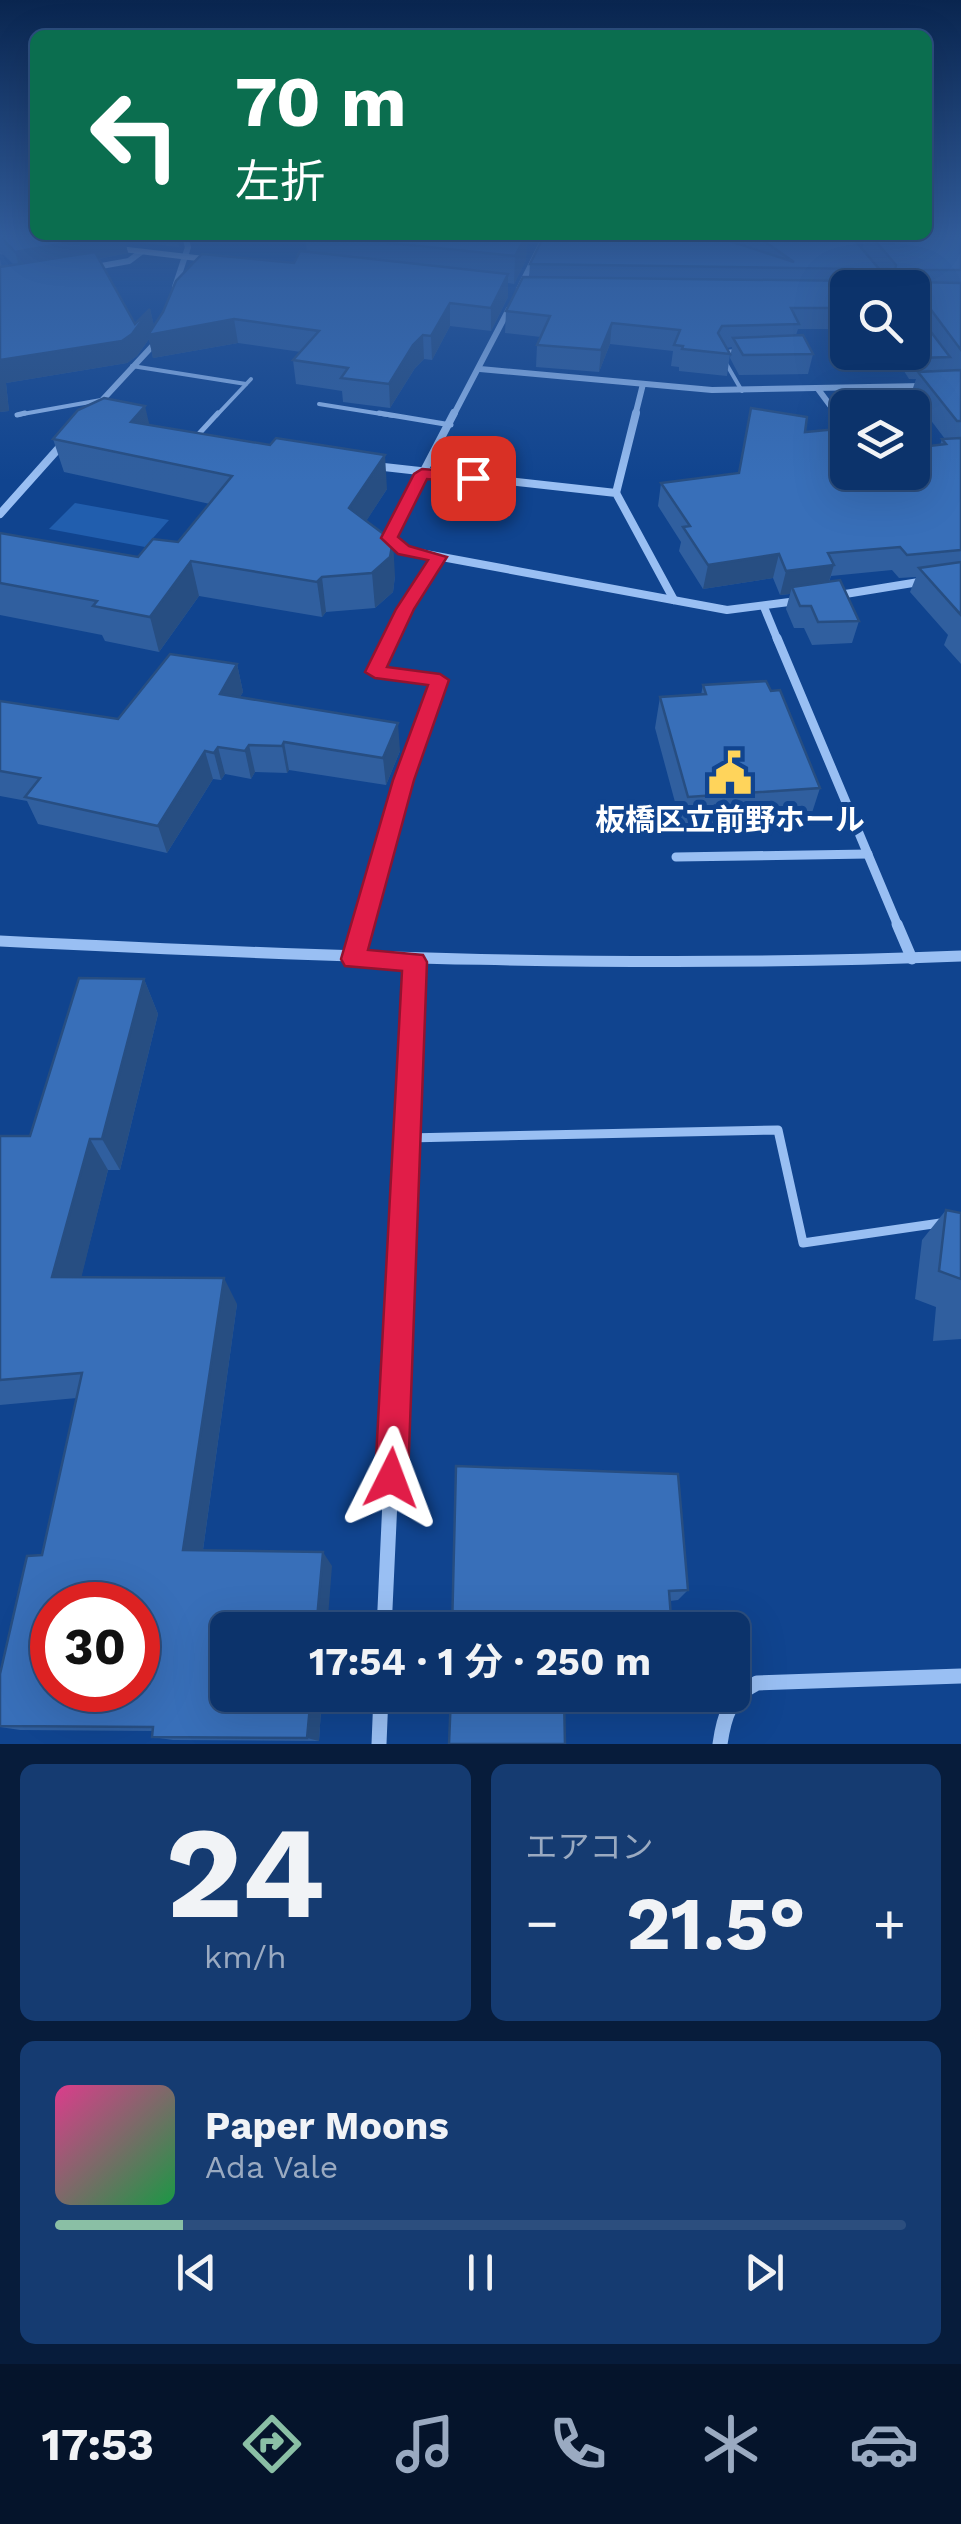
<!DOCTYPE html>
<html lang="ja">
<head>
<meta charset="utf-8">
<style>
  :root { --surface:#0c336b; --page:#153b71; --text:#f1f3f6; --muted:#9aaac1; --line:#2c4e7e; --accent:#8abfa5 }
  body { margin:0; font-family:"Work Sans","Noto Sans JP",sans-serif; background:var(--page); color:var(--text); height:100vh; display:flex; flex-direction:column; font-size:38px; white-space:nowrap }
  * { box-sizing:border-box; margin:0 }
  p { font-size:32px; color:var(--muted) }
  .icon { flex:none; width:55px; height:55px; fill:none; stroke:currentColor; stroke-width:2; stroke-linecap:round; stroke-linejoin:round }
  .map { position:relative; height:1744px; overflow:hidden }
  .details { display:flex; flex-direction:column; gap:20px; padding:20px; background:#071c3b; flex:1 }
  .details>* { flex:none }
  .guide { position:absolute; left:30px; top:30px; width:902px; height:210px; border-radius:15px; box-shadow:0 10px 40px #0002,0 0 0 2px var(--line); background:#0b6e4f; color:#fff; overflow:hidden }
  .buttons { position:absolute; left:830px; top:270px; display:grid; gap:20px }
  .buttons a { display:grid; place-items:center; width:100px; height:100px; border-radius:15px; background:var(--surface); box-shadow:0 10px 40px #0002,0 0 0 2px var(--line); font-size:50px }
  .speed { position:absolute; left:30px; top:1582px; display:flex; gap:20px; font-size:50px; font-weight:700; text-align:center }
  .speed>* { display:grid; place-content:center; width:130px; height:130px; border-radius:50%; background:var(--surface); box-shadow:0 10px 40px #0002,0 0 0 2px var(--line); line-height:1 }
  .speed .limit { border:15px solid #d22; background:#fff; color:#111 }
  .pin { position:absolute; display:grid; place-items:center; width:85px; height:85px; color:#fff; margin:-42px; border-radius:20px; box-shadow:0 5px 15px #0006 }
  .me { position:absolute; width:110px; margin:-55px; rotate:3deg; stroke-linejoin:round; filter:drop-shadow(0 0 8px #0008) }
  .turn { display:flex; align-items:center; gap:35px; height:210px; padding:0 40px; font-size:45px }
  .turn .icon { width:130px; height:130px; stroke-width:2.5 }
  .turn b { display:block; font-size:70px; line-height:85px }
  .big { font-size:75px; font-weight:700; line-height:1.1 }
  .details .tile { flex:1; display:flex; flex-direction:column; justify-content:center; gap:15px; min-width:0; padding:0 35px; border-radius:15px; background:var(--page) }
  .details .dial { align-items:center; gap:0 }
  .dial b { font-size:130px; line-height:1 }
  .song { display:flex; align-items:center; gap:30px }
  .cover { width:120px; height:120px; border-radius:15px; background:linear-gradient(135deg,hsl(330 70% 55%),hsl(140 70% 35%)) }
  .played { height:10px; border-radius:5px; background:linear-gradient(90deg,var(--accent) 15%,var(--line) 15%) }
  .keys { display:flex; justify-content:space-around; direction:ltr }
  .heat { display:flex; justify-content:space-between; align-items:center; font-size:55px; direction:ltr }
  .details .tiles { flex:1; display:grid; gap:20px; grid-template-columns:1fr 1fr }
  .tile:last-child { grid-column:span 2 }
  .trip { position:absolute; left:210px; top:1612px; width:540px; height:100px; border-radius:15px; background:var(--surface); box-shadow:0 10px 40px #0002,0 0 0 2px var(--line); font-weight:700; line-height:100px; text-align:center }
  .tabs { display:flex; height:160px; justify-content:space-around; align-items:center; background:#05142b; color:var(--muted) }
  .tabs .icon { width:70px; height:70px }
  .tabs .current { color:var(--accent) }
  .tabs b { font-size:45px; color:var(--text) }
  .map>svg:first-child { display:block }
</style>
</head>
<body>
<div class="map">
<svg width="961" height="1744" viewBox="0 0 961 1744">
  <rect width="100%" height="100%" fill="#10448f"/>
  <path fill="#215eae" d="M75,503L169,520L145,547L49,529Z"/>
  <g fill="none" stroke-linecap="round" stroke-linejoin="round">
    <g stroke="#99bff3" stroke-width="4">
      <path d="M741,350L720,353L742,391"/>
      <path d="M132,366L246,384"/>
      <path d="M319,404L394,416"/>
      <path d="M17,415L101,400"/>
      <path d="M216,416L251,379"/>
    </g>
    <g stroke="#99bff3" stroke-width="5">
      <path d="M379,413L451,425"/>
      <path d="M17,415L25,413"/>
      <path d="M196,437L218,413"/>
    </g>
    <path stroke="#99bff3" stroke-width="9" d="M407,1138L778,1130L803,1243L961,1220"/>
    <g stroke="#99bff3" stroke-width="6">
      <path d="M90,268L129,261L141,252"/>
      <path d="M175,287L188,247L185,237"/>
      <path d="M519,289L545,237"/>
      <path d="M480,369L712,390L923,386"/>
      <path d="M818,389L838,416"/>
      <path d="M94,409L157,341"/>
      <path d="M453,416L509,309"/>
      <path d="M635,416L643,384"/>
    </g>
    <g stroke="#99bff3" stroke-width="8">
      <path d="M454,413L389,538L404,550L727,610L797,601"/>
      <path d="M836,413L848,429"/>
      <path d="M375,466L616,493L674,600"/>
      <path d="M616,493L636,413"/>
      <path d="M0,514L66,440"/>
      <path d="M833,596L925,581"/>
      <path d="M764,607L778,641"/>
      <path d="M390,641L438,557"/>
    </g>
    <g stroke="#99bff3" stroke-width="9">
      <path d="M777,638L898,926"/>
      <path d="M676,857L868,854"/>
      <path d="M362,926L403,780L440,680L375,672L391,638"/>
    </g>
    <g stroke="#99bff3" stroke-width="11">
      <path d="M897,924L912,959"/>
      <path d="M0,941C321,957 640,969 961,956"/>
      <path d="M353,959L363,924"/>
      <path d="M400,1287L415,962"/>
    </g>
    <g stroke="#99bff3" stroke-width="15">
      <path d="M384,1630L400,1285"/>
      <path d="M379,1744L381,1695"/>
      <path d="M720,1744C724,1716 730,1696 757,1683L961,1676"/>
    </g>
    <path fill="#c8defd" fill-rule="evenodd" d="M102,244L222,258L227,261L222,264L98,249L97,247Z"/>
  </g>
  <g fill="#305f9f">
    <path d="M0,237H177L179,247L125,241L128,253L99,259L135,324L150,309L154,326L294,263L307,252L305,237H527L526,260L514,284L508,283V297L491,331L450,326L432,360L424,359L415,368L390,408L343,402L342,391L296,384L293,360L301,352L238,343L153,358L149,339L137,356L127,363L6,383L9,411L0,412V259L2,267L14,265L4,255L0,254Z"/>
    <path d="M593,237L734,243L726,237H858L853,238L862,249L865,237H961V664L944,645L948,635L910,592L916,577L899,578L892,570L831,576L829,582L859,621L852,643L812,645L804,628H794L786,609L790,594L780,595L773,578L703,589L679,551L681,542L658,506L661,483L739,473L805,432L848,472L940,445L942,439H945L911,394L916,379H909L892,352H912V288H848V329H798L796,335L813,354L808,374L739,375L730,358L732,347L727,348L730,354L727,376L679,371V367L671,366L673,351L610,344L599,372L536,367L537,345L541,337L505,333L506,311L529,277L530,264L592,241Z"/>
    <path d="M150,425L270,445L387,489L366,521L395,576L393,592L375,608L326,612L322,617L199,596L159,652L105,641L102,635L0,615V533L138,557L178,542L210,504L64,472L53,439Z"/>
    <path d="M237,664L243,692L240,697L400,751L386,785L289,770L287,773L255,772L251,779L225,774L221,780L213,779L167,853L38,824L27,801L0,796V701L118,719Z"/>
    <path d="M703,685L820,788L810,819L682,828L655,728L660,697L701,695Z"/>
    <path d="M144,979L158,1014L120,1170H108L81,1277L237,1304L203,1550L332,1566L228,1695H322L319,1741L173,1740L152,1737V1731L20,1730L0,1727V1674L42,1555L77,1398L0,1405V1136H30Z"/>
    <path d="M946,1210L961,1213V1339L933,1341L936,1307L915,1299L922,1240Z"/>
    <path d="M456,1466L688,1590L678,1600L670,1601Z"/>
    <path d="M451,1695L643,1700L634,1704L564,1703Z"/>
  </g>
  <g fill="#274e82">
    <path d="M98,237H124L128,253L21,273L15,252Z"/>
    <path d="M525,237H527L526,260L514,284L515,256Z"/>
    <path d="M508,274V297L491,331V308Z"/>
    <path d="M450,303V326L432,360L431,336Z"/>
    <path d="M150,309L155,330L234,319L238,343L153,358L149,339L137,356L127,363L6,383L9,411L0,412V360L122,341Z"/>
    <path d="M612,323L610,344L599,372L601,350Z"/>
    <path d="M423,335L424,359L415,368L390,408L389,384L413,345Z"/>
    <path d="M145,406L153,440L131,422Z"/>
    <path d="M385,455L387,489L352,543L349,508Z"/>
    <path d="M393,541L395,576L393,592L375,608L372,573Z"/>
    <path d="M779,554L773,578L703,589L708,565Z"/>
    <path d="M191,561L199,596L159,652L150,617Z"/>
    <path d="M834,565L827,588L792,587L790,594L780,595L786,571Z"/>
    <path d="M322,577L326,612L322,617L317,582Z"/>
    <path d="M237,664L243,692L226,721L220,694Z"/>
    <path d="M398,723L400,751L386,785L383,758Z"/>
    <path d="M284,742L289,770L287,773L282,746Z"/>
    <path d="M249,745L255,772L251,779L245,751Z"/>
    <path d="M218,747L225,774L221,780L214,753Z"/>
    <path d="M205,751L213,779L167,853L158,826Z"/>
    <path d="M144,979L158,1014L120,1170L102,1139Z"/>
    <path d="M90,1139L108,1170L75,1303L52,1277Z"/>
    <path d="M224,1278L237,1304L201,1564L183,1550Z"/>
    <path d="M323,1552L332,1566L327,1630H316Z"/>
    <path d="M311,1695H322L319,1741L307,1738Z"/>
  </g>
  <g fill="#386fb9" stroke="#274e82" stroke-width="2.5" fill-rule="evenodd">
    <path d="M1,237H98L15,252Z"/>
    <path d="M333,237H525L515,256Z"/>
    <path d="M593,237H717L794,262L758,237H852L880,270H895L896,265L872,237H961V270H918L915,282L961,283V350L923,299H913L912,305V288H848V308H791L799,324L722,326L718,333L730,354L682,349L683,346L674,345L680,330L612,323L601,350L537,345L550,316L506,311L523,277L856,281L853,269L530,264L542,240L593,241Z"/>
    <path d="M300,251L508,274L491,308L450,303L431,336L423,335L413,345L389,384L341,378L348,368L293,360L319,331L234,319L148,335L163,312L176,281L202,254L294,263Z"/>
    <path d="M95,252L135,324L150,309L132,334L122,341L0,360V267Z"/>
    <path d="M912,307L950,357L916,358L912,352Z"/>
    <path d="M803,335L813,354L743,355L733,338Z"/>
    <path d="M960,370L961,371V421H957L918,372Z"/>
    <path d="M104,398L145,406L131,422L270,445L276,438L385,455L349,508L393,541L390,557L372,573L322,577L317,582L191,561L150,617L93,606L97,601L0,583V533L138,557L153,539L178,542L232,476L53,439L78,410Z"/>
    <path d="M751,408L807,417L805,432L837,429L848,444V472H912V448L946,444L942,439L961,438V550L907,555L900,547L828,553L834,565L786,571L779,554L708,565L683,527L690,526L661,483L739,473Z"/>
    <path d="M961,562V615L919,568Z"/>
    <path d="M840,580L859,621L818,622L811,606H800L792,587Z"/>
    <path d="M170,654L237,664L220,694L398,723L383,758L284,742L282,746L249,745L245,751L218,747L214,753L205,751L158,826L25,797L40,778L0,771V701L118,719Z"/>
    <path d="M766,681L771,691L780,690L820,788L688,797L660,697L706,694L703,685Z"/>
    <path d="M79,978L144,979L102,1139H90L52,1277L224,1278L183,1550L323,1552L316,1630H228V1695H311L307,1738L152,1737L153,1727L0,1726V1674L27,1556L42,1555L82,1373L0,1380V1136H30ZM52,1605H138V1690H52Z"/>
    <path d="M946,1210L961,1213V1279L939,1271Z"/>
    <path d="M456,1466L678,1474L688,1590L669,1591L672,1630H452Z"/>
    <path d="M451,1695H642L643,1700L564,1698L565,1744H449Z"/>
  </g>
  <linearGradient id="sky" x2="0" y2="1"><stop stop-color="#09254f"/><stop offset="0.49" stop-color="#315c9b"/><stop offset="1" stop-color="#315c9b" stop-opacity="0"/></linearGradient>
  <rect width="961" height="481" fill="url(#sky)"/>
  <path fill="#e11d48" stroke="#92132f" stroke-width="2.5" d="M422,469L473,473L481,478L473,483L427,479L398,537L409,546L447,557L414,609L387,667L440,674L449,680L414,780L368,950L423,955L427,962L408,1478L403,1490L391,1495L379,1490L375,1478L402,971L345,966L341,959L393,780L428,685L375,678L365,672L396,609L428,560L398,554L381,538L414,474Z"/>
  <defs>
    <g id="civic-bare" transform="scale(3.45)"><path d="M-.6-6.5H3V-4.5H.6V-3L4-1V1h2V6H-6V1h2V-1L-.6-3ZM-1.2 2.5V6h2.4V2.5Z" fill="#ffd45b" stroke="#10448f" stroke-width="2.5" paint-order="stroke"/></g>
  </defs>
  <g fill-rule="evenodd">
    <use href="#civic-bare" x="730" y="773"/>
  </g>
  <g text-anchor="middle" stroke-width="10" stroke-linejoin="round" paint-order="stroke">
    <g font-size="30" font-weight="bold" fill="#fff" stroke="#10448f">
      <text x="730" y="830">板橋区立前野ホール</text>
    </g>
  </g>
</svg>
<div class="buttons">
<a><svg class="icon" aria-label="search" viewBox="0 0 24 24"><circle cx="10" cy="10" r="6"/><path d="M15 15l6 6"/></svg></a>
<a><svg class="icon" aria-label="layers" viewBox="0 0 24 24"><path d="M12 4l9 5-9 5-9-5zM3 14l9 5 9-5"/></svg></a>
</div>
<div class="speed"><div class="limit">30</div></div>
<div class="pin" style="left:473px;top:478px;background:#d93025"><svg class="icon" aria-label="arrive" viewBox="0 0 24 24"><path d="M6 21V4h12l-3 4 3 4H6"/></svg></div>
<svg class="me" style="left:391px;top:1478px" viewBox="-20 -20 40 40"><path d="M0-17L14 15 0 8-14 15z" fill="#e11d48" stroke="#fff" stroke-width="4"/></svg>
<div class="trip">17:54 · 1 分 · 250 m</div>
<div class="guide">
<div class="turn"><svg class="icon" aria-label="left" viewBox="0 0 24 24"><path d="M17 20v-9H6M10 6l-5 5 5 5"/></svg><div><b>70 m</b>左折</div></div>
</div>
</div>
<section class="details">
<div class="tiles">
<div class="tile dial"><b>24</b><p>km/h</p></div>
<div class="tile"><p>エアコン</p>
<div class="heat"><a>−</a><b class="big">21.5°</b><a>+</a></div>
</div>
<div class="tile">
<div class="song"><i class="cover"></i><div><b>Paper Moons</b><p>Ada Vale</p></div></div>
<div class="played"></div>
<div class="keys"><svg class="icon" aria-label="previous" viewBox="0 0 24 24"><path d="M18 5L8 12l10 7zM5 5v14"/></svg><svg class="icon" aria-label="pause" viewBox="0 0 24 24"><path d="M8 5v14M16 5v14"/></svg><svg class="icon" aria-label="next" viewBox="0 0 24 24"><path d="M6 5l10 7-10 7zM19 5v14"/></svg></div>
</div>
</div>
</section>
<nav class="tabs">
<b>17:53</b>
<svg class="icon current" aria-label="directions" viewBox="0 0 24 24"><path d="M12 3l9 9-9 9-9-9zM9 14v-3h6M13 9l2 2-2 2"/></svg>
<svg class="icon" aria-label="music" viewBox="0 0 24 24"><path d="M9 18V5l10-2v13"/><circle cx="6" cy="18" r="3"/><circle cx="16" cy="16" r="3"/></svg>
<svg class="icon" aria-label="phone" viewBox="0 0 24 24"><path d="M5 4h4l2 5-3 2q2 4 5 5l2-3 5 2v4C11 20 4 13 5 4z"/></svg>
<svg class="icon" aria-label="climate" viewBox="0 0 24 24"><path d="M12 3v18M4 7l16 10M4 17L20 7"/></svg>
<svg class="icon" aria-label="car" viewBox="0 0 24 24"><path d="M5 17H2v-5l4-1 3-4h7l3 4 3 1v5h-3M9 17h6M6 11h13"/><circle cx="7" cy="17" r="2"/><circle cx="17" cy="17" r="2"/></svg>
</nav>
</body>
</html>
